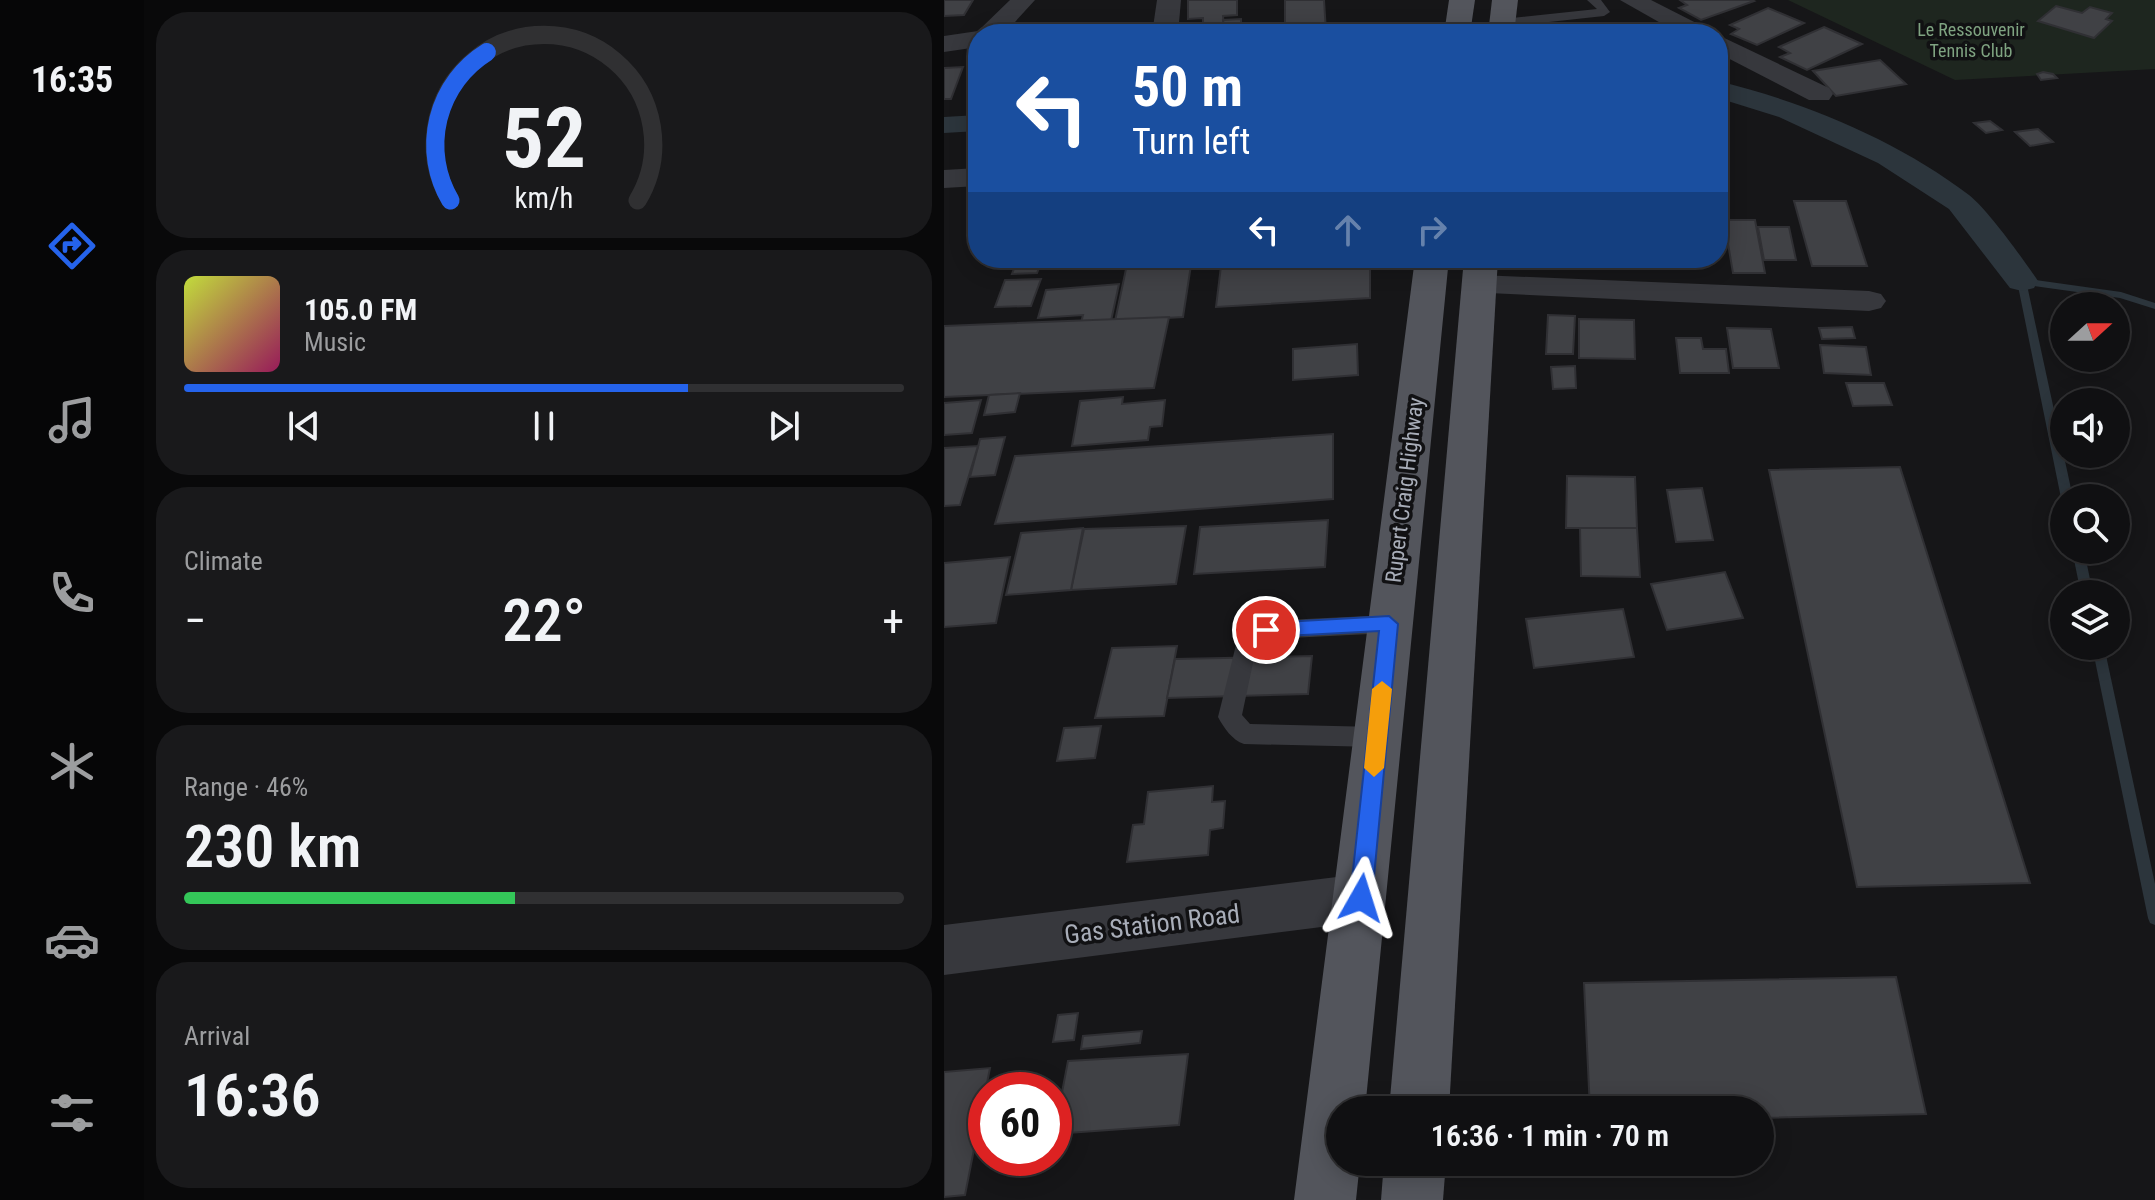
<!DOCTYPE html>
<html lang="en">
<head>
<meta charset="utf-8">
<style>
  :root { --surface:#101012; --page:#19191b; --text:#f1f3f6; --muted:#9c9d9f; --line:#303032; --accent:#2563eb }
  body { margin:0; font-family:"Roboto Condensed",sans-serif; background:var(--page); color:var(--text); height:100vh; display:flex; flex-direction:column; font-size:30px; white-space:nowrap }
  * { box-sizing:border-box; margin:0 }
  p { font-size:26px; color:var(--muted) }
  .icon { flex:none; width:44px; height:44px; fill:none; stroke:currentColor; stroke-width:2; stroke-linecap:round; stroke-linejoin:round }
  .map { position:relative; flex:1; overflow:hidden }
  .side { display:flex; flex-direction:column; gap:12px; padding:12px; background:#09090a; width:800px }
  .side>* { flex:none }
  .banner { position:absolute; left:24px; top:24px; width:760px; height:244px; border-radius:32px; box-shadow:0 4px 20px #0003,0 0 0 2px var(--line); background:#1a4fa0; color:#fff; overflow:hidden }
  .needle { width:52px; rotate:69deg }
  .controls { position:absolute; left:1106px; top:292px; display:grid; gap:16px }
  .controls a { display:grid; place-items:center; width:80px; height:80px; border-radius:50%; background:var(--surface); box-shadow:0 4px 20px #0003,0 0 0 2px var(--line); font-size:40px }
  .speed { position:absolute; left:24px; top:1072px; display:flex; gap:16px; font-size:40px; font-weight:700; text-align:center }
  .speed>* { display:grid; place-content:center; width:104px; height:104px; border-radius:50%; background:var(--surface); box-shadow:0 4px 20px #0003,0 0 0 2px var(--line); line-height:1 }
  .speed .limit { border:12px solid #d22; background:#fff; color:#111 }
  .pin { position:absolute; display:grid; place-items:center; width:68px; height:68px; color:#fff; margin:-34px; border:4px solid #fff; border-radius:50%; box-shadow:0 2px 8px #0007 }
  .me { position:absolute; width:88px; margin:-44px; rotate:6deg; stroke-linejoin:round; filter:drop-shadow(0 0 6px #0008) }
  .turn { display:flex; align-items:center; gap:28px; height:168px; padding:0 32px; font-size:36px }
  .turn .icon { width:104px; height:104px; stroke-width:2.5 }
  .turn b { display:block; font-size:56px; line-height:68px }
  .lanes { display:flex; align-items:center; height:76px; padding:0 32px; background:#0003; justify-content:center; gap:40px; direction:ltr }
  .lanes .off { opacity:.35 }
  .big { font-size:60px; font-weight:600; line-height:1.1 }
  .side .card { flex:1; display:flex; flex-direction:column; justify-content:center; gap:12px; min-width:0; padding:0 28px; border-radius:32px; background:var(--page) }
  .side .dial { align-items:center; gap:0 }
  .dial svg { height:208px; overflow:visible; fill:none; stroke:var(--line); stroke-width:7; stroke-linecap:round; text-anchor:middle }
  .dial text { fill:var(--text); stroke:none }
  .song { display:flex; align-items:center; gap:24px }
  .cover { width:96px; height:96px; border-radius:12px; background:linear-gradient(135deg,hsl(70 70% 55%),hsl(330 70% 35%)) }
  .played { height:8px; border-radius:4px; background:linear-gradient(90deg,var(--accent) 70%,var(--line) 70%) }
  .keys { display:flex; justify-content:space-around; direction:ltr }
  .heat { display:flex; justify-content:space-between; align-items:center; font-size:44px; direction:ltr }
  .charge { height:12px; border-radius:6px; background:linear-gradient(90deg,#34c759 46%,var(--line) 0) }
  .trip { position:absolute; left:382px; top:1096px; width:448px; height:80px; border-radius:40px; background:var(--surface); box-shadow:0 4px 20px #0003,0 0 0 2px var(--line); font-weight:600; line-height:80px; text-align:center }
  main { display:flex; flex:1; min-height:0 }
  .tabs { display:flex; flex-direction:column; width:144px; justify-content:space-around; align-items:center; background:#060607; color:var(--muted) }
  .tabs .icon { width:56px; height:56px }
  .tabs .on { color:var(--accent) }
  .tabs b { font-size:36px; color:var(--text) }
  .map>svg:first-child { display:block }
</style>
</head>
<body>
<main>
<nav class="tabs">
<b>16:35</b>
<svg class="icon on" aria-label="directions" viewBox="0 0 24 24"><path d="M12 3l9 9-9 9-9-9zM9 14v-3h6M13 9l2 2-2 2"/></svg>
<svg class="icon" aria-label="music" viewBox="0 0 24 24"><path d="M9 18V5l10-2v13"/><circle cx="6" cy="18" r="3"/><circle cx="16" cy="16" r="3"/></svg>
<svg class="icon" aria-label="phone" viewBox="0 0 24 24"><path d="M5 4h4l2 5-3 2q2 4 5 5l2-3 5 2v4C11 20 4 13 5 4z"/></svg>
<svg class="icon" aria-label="climate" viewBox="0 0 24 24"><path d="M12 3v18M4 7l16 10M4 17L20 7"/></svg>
<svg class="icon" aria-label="car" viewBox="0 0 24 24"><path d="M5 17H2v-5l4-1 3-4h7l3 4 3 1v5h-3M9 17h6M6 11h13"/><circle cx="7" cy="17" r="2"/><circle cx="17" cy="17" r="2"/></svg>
<svg class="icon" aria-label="filters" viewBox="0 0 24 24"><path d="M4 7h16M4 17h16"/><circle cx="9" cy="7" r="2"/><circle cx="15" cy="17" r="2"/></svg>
</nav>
<section class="side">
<div class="card dial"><svg viewBox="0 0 100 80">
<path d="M14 69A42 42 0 1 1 86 69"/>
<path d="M14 69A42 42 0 0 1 28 12" stroke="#2563eb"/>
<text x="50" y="56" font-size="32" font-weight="700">52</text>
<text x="50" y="72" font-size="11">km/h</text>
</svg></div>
<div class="card">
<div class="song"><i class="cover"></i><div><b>105.0 FM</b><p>Music</p></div></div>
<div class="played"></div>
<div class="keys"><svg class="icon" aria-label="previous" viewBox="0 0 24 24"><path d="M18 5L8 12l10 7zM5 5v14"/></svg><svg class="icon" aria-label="pause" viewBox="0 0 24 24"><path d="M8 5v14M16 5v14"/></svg><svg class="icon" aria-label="next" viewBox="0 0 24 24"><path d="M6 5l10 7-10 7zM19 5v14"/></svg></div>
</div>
<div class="card"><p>Climate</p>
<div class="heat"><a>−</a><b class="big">22°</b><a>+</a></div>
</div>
<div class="card"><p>Range · 46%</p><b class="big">230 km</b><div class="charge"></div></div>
<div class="card"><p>Arrival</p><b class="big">16:36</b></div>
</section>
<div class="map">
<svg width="1211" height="1200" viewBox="0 0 1211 1200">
  <rect width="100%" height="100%" fill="#161618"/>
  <path fill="#1e261f" d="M844,0H1211V69L1011,80Z"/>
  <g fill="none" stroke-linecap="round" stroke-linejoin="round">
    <g fill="#2c353c" fill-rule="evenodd">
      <path d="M1078,278L1177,292L1211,303V309L1176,298L1083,285L1129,498H1120V501L1117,498L1073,281Z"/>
      <path d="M1128,550H1140L1149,594H1137Z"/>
      <path d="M1148,646H1160L1211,884V925L1206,923L1204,918Z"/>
    </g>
    <g fill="#2c353c" fill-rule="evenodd">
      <path d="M774,81C860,102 953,140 1025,195C1045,211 1079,259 1094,281L1090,288L1078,291L1066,288L1005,209L934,163L835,117L774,98Z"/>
      <path d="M34,115V131L0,133V117Z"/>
    </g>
  </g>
  <g fill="#404145" stroke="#303034" stroke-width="2">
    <path d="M0,0H29L20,15L0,16Z"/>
    <path d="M244,0H293V15L279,16L280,26L259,27V18L244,19Z"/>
    <path d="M341,0H380L382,32L341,34Z"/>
    <path d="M736,0H808L810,1L757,20L735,8L743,5Z"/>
    <path d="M1112,6L1138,13L1146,7L1168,13L1162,19L1168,21L1150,38L1094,21Z"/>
    <path d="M824,8L860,23L813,45L787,34L795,29L786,25Z"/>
    <path d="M297,19V31L258,34L259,27L280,26L279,20Z"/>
    <path d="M677,24L683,34L586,33Z"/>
    <path d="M90,25L88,34H56L58,27Z"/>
    <path d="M190,26V34H118V33Z"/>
    <path d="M880,27L918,44L863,70L836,57L846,53L835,47Z"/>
    <path d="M936,60L962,84L892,96L869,71Z"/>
    <path d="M19,67L7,99H0V68Z"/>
    <path d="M1099,72L1109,74L1113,78L1097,80L1093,74Z"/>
    <path d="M1046,121L1058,130L1042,133L1030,123Z"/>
    <path d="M1094,129L1109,142L1086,146L1071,132Z"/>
    <path d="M850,201H902L923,266H868Z"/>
    <path d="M780,220H811L821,273H789Z"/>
    <path d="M814,227H845L852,260H820Z"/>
    <path d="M74,258H99L93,273L68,274Z"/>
    <path d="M119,258H143L141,267L115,269Z"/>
    <path d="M278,258H426V298L272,307Z"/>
    <path d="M247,265L239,317L171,321L182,269Z"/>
    <path d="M97,279L87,306L51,307L61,280Z"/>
    <path d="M175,284L167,321L137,323L139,315L94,318L102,290Z"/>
    <path d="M604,315L631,316L629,354H602Z"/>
    <path d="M225,317L210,388L0,397V326Z"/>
    <path d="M635,319L690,320L691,359L635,358Z"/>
    <path d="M908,327L911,338L878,339L875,328Z"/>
    <path d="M783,328L827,329L835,368H789Z"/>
    <path d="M732,338H757L759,349H782L785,373H736Z"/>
    <path d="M413,344L414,375L349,380V349Z"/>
    <path d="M876,345L922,347L927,375L880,373Z"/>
    <path d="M631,366L632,388L609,389L607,367Z"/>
    <path d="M902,383H940L948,405L909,406Z"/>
    <path d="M76,393L71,412L40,415L45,395Z"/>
    <path d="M179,397L178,404L221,400L218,426L206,427L204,440L128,446L136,401Z"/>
    <path d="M37,400L28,433L0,435V403Z"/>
    <path d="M389,434V499L51,524L71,456Z"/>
    <path d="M61,437L51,475L26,477L36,439Z"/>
    <path d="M34,446L16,505L0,506V448Z"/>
    <path d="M956,467L1086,883L913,887L825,470Z"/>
    <path d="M623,476L691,477L693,528H622Z"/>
    <path d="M758,488L769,540L732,542L723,490Z"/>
    <path d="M384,520L381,567L250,574L256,527Z"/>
    <path d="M242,526L232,584L127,590L140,529Z"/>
    <path d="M139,528L127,590L62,595L77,533Z"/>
    <path d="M636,528H693L696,577L637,576Z"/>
    <path d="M66,557L52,623L0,627V563Z"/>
    <path d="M781,572L799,618L723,630L707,584Z"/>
    <path d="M679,609L690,657L590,668L582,619Z"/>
    <path d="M233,646L220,716L151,718L168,648Z"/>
    <path d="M368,656L364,694L223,698L231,659Z"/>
    <path d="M157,726L151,758L113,761L120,728Z"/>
    <path d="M269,786L268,802L281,801L279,828L266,830L264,855L183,862L189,825L200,824L204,792Z"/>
    <path d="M952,977L982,1114L816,1118V1110H646L640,983Z"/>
    <path d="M134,1013L130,1040L109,1042L114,1015Z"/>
    <path d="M198,1031L196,1043L137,1049L139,1036Z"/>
    <path d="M244,1054L235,1125L110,1134L124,1061Z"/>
    <path d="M46,1068L21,1195L0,1197V1072Z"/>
  </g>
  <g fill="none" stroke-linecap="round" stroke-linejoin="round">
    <g fill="#37383d" fill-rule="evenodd">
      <path d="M643,0H657L666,12L660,16L558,27L551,23L558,19L653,9Z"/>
      <path d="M445,615L453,618L456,624L453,630L445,633L325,639L313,644L298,715L306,724L433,727L442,730L445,737L442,744L433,747L300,744C288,740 280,728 274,717L295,633L322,621Z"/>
    </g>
    <g fill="#37383d" fill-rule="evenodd">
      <path d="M66,0H91L60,34H34V47L0,52V36L34,31Z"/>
      <path d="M213,0H237L234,34H208Z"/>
      <path d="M676,0H707L764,29L768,34H736Z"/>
      <path d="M774,35L885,88L889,94L885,100H865L774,53Z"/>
      <path d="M34,168V186L0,188V170Z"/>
      <path d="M535,275L925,291L937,294L942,301L937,308L925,311L523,292L519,285L523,278Z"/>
      <path d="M417,874L435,881L442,898L435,915L417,922L0,975V925Z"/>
    </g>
    <g fill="#53555c" fill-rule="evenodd">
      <path d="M505,0H531L526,34H500Z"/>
      <path d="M548,0H574L570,34H544Z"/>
      <path d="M471,258H505L421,1110H396V1162H416L412,1200H350Z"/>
      <path d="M520,258H554L505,1110H445Z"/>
      <path d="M440,1162H502L499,1200H437Z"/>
    </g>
  </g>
  <path fill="#2563eb" stroke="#184099" stroke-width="2" d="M445,616L454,624L428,898L425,905L417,908L409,905L406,898L435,631L322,637L312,630L322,623Z"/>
  <path fill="#f59e0b" d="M438,681L448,689L440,768L430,777L420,768L428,689Z"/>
  <g text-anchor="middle" stroke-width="7" stroke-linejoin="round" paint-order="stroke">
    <g font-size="18" fill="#7fa381" stroke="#111113">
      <text x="1027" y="36">Le Ressouvenir<tspan x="1027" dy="21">Tennis Club</tspan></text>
    </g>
    <g font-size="22" fill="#a8adb8" stroke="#111113">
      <text transform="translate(460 490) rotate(-83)" y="8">Rupert Craig Highway</text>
    </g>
    <g font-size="26" fill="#a8adb8" stroke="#111113">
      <text transform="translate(208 924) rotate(-7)" y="9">Gas Station Road</text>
    </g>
  </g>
</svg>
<div class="controls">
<a><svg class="needle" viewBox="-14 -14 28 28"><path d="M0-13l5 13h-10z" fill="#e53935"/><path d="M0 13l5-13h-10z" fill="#9c9d9f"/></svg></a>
<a><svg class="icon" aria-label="sound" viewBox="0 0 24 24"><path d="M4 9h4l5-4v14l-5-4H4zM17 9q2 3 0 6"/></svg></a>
<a><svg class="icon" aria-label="search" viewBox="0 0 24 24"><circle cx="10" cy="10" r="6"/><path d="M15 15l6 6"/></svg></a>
<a><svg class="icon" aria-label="layers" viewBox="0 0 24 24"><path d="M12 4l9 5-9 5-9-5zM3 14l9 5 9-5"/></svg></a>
</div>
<div class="speed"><div class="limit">60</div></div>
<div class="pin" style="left:322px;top:630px;background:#d93025"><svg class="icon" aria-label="arrive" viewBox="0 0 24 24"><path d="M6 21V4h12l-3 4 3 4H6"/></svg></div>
<svg class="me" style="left:417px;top:898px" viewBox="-20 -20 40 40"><path d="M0-17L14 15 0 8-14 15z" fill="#2563eb" stroke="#fff" stroke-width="4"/></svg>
<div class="trip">16:36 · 1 min · 70 m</div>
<div class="banner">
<div class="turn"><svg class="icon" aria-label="left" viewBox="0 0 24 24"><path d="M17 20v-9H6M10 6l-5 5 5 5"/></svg><div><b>50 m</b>Turn left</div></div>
<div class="lanes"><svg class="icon" aria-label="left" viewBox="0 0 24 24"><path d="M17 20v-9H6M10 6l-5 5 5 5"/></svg><svg class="icon off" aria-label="ahead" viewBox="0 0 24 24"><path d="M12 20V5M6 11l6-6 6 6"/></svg><svg class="icon off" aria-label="right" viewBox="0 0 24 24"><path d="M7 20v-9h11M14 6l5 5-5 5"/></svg></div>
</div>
</div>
</main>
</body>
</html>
